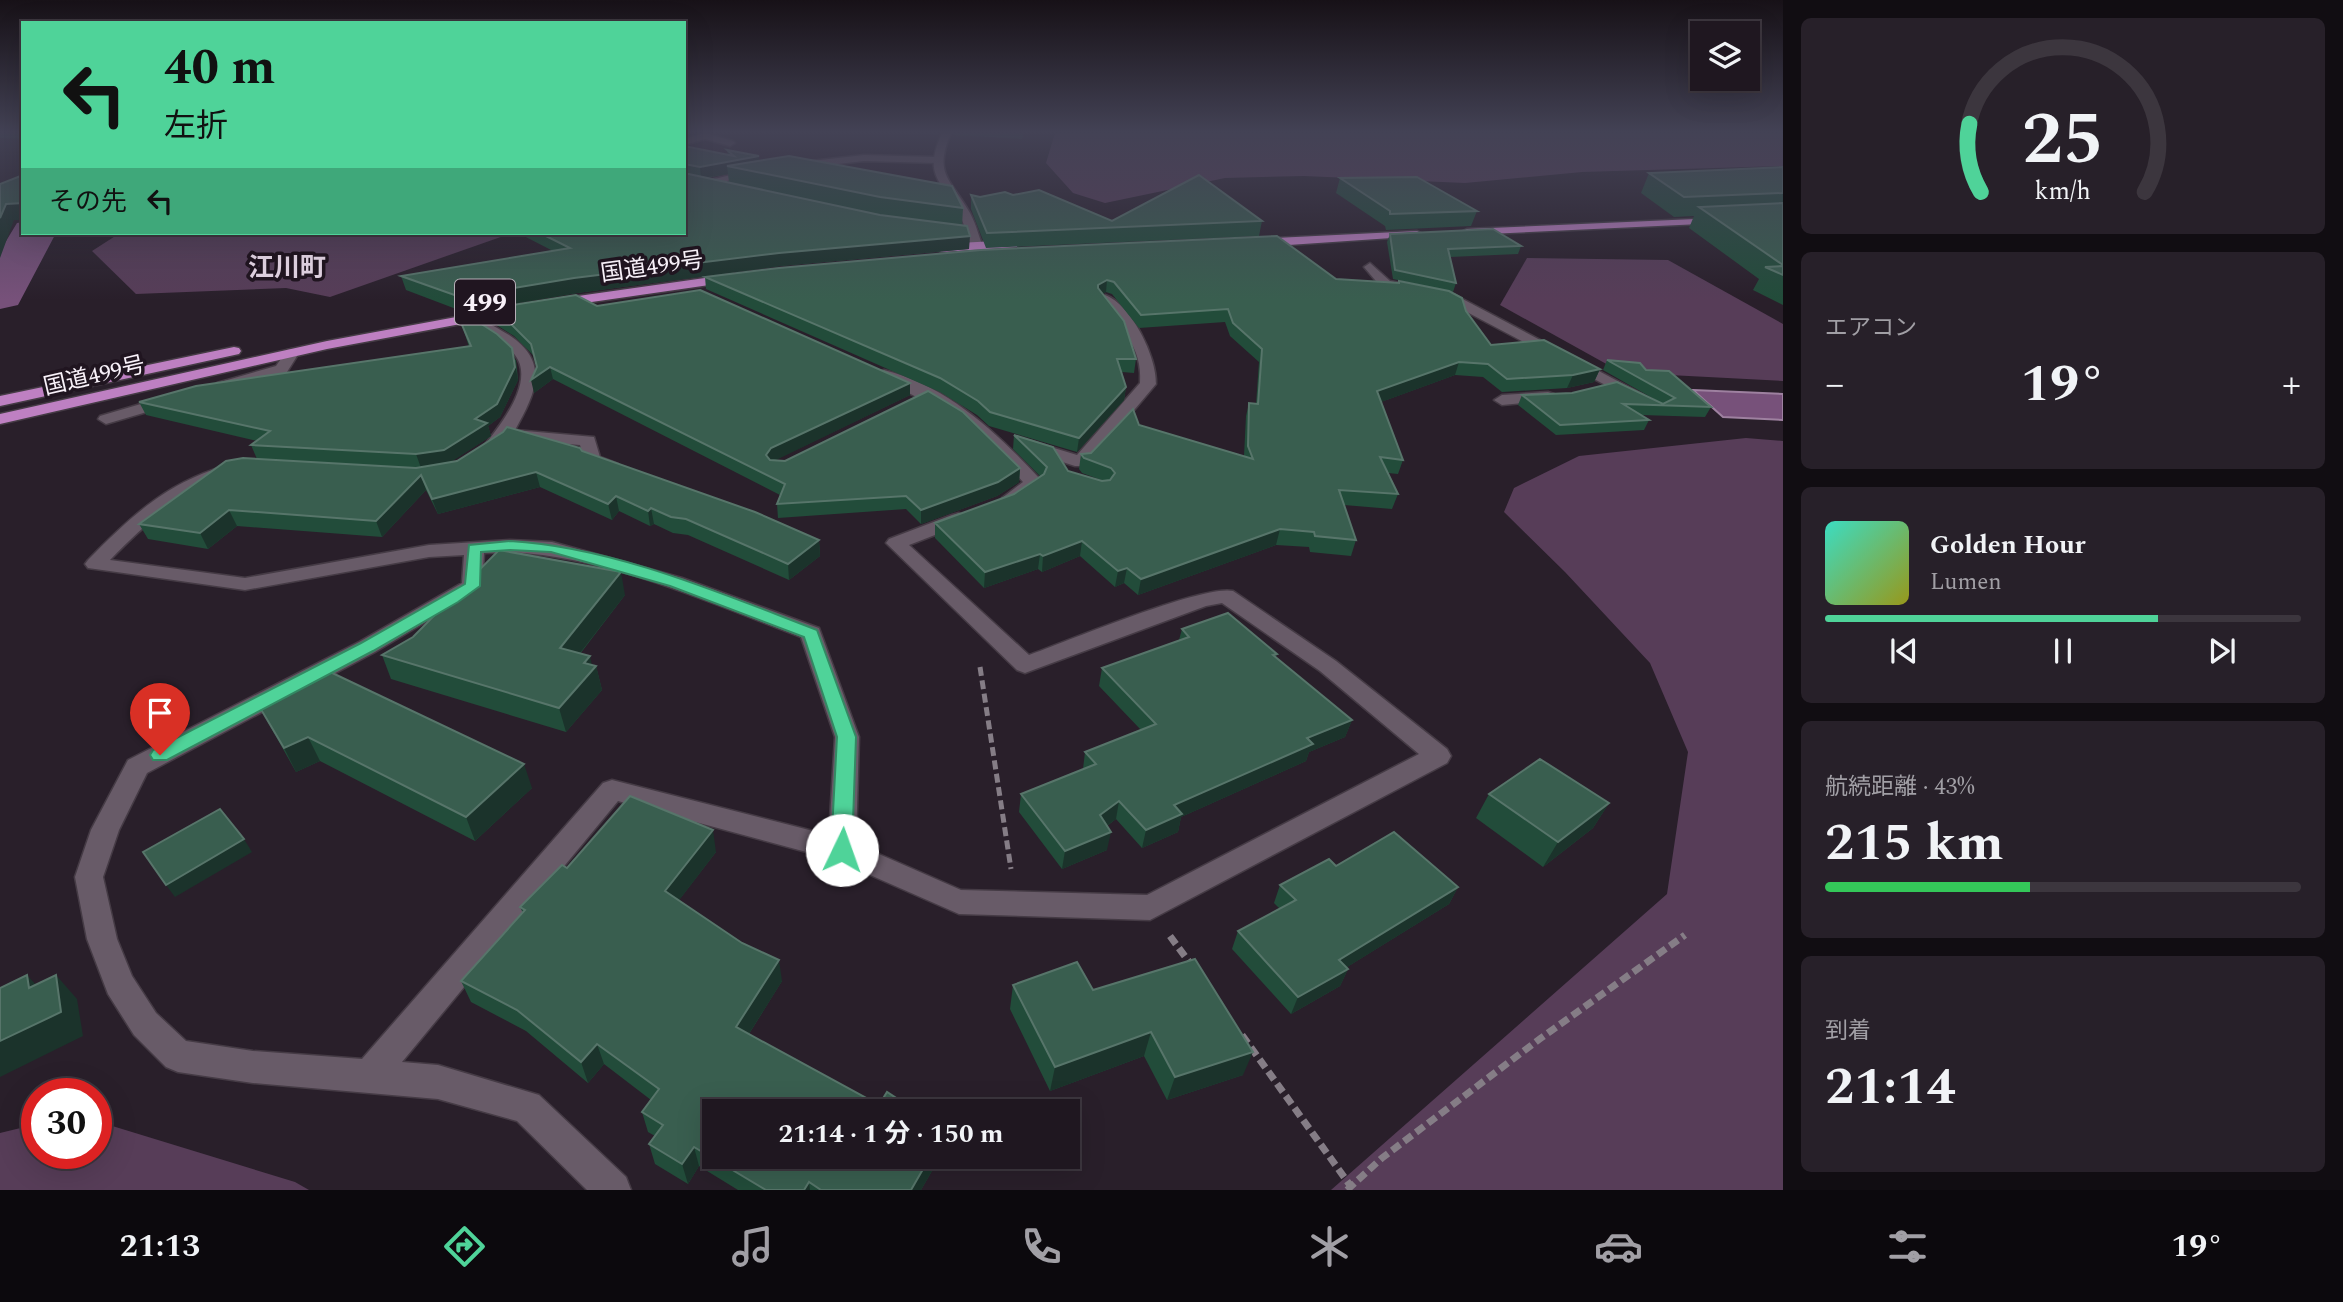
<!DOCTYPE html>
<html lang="ja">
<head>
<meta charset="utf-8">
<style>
  :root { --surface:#1f1720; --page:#272029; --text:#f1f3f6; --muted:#a19fa5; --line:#3c363e; --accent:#4fd399 }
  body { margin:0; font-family:Spectral,"Noto Sans JP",serif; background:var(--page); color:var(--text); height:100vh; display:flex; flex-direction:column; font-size:26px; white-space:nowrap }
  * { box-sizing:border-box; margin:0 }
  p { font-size:23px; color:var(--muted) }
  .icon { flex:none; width:38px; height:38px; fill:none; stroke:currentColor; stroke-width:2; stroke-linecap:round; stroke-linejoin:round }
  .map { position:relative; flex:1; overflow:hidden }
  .sheet { display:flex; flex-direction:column; gap:18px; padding:18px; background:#110d12; width:560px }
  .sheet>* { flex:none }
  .top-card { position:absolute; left:21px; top:21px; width:665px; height:214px; border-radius:0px; box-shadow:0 7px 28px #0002,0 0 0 2px var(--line); background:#4fd399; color:#111; overflow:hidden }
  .fabs { position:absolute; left:1690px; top:21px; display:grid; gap:14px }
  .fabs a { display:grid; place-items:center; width:70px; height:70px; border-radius:0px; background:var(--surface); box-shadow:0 7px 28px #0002,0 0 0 2px var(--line); font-size:35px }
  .speed { position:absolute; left:21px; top:1078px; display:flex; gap:14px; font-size:35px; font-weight:700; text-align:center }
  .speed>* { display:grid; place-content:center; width:91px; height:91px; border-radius:50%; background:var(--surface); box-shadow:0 7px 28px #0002,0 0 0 2px var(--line); line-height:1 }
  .speed .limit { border:10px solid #d22; background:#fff; color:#111 }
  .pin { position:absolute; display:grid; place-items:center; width:60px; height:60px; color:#fff; margin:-72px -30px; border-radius:50% 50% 50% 0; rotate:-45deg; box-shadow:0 0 7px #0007 }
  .pin .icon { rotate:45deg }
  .me { position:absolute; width:77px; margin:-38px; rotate:3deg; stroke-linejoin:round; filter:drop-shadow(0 0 5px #0008) }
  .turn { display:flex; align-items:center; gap:24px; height:147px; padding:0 28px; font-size:32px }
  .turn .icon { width:91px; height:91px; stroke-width:2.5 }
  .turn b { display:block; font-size:49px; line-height:60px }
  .then { display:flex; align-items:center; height:66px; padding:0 28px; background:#0003; gap:14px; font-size:26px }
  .big { font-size:52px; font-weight:700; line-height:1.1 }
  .sheet .widget { flex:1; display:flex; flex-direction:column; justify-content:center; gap:10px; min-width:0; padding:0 24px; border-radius:10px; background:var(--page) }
  .sheet .dial { align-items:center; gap:0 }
  .dial svg { height:182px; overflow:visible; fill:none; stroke:var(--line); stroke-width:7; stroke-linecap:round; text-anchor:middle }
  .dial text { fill:var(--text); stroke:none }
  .song { display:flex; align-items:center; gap:21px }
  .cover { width:84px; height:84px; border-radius:10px; background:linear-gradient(135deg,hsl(170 70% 55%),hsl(60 70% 35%)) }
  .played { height:7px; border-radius:4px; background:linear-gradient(90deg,var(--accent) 70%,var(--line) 70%) }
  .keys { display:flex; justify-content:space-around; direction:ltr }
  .heat { display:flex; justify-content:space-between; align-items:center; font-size:38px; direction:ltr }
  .charge { height:10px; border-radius:5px; background:linear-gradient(90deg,#34c759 43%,var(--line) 0) }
  .trip { position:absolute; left:702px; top:1099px; width:378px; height:70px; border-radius:0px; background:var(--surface); box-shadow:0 7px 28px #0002,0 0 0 2px var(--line); font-weight:700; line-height:70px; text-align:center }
  .dock { display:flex; height:112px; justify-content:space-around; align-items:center; background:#0c090d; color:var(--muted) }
  .dock .icon { width:49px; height:49px }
  .dock .current { color:var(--accent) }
  .dock b { font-size:32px; color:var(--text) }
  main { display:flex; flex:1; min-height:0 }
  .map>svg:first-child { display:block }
</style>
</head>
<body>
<main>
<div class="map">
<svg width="1783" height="1190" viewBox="0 0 1783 1190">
  <rect width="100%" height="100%" fill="#291f2a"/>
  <g fill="#573d58">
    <path d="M1055,133H1783V166L1582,172L1465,183L1304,176L1225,178L1105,203L1073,193L1046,163Z"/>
    <path d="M120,233H512L330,297L286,288L136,294L92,251Z"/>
    <path d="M1527,258L1668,260L1783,324V381L1650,374L1610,366L1500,305Z"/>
    <path d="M1746,438L1783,441V1190H1331L1667,894L1688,752L1650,663L1565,572L1504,512L1514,488L1579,456Z"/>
    <path d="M96,1121L295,1182L309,1190H0V1133L37,1124V1153H96Z"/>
  </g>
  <path fill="#77517a" stroke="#9e81a0" stroke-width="2" d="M1693,390L1783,394V420L1723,417Z"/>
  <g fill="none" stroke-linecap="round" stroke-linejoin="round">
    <path fill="#77517a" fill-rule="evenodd" d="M23,222V233H56L18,305L0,309V251L17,223Z"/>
    <g stroke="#453b45" stroke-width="3">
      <g id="minor">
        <path d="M705,133L733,141L735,143L730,146L705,139L684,145V139Z"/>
        <path d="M864,155L937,157L942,160L937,163L864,161L794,169L789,166L794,163Z"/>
        <path d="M755,169L759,170V174L699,187L694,184Z"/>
        <path d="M1370,263L1390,281L1455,295L1644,395L1642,398H1630L1446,301L1381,287L1364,267Z"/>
        <path d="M1105,295C1131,304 1157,357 1156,384L1087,466H1075L1025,450L1022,446L1031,441L1077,455L1140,383C1143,346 1119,326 1098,299Z"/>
        <path d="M480,320C490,323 500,330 509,335C551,363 535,394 515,430L594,437L600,457L618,464L621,468L618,472L612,473L586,464L580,445L510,439L498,451H486L483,447C499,427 536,382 515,355C505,343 488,335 475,327V321Z"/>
        <path d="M292,349L299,353L287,372L222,391L214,386L217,383L276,366L287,350Z"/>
        <path d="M884,370C948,386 997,433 1040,479L1043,483C1034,493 1018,505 1004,502L1002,498L1023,482L990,446L956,417L879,378L876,375L879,372Z"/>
        <path d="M1548,392L1554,394L1556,397L1554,400L1502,405L1494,400L1502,395Z"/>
        <path d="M168,396L176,401L174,404L106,424L98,419L100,416Z"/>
        <path d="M236,463L242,464L245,468L242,472C187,486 149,520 110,560L245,578L429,545L510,540L552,542L682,578L819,628L859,737L856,844L961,890L1147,895L1419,754L1320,671L1222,603L1206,606L1033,670L1025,673L1017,670L886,543L889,539L952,515L959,513L969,519L966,523L909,545L1029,655C1065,642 1204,584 1233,591L1336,661L1447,749L1451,756L1447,763L1150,920L959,914L836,860L618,801L402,1062L438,1065L539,1095L626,1177L631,1190H587L517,1121L438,1099L253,1083L178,1072L166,1067L134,1035L108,994L87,939L75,877L91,830L128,760L359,642L462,583L464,555L429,557L245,590L88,568L85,564L88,560C134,513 171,479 236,463ZM510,552C611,557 708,602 801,637L835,737L829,835L612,780L603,783L362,1059L253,1051L186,1041L156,1013L132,976L117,939L103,877L119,830L147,773L375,652L479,590L482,586L484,553Z"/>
      </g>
    </g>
    <g stroke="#453b45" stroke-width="3">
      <path id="tertiary" d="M942,133H951C933,175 951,179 970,213C977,226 980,241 986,255L984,258L974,255C969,241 965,226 959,213C940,179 923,175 942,133Z"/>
    </g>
    <g stroke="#453b45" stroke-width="3">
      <g id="trunk">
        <path d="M1718,218L1722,219V223L1467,235L1461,232L1467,229Z"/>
        <path d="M1417,231L1423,234L1421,236L1257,247L1251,243L1257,239Z"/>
        <path d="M1013,240L1017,241V247L941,252L935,248L941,244Z"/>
        <path d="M733,274L739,278L737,281L557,307L550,303L557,299Z"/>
        <path d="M515,306L522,310L520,313L327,349L0,424V414L327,341Z"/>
        <path d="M234,347L239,348L241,351L239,354L0,406V396Z"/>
      </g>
    </g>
    <path stroke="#857d86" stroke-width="5" stroke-dasharray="9 4.5" stroke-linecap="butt" d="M980,667L1011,869"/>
    <g stroke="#857d86" stroke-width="7" stroke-dasharray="10 5" stroke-linecap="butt">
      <path d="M1170,936L1192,966"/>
      <path d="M1242,1035L1352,1188"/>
      <path d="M1347,1190L1382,1158L1541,1038L1685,935"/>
    </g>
    <use href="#minor" fill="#685b68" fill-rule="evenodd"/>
    <use href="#tertiary" fill="#685b68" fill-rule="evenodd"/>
    <use href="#trunk" fill="#be80c2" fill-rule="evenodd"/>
  </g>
  <g fill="#224c3a" fill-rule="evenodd">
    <path d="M0,133H23V139L0,138Z"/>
    <path d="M906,133H939L938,135Z"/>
    <path d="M952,133H1024L1022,139L953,135Z"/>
    <path d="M684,146L728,155L727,150L759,160L963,208L962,226L969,249L780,266L577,293L464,312L406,290L401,276L553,251L522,235V233H684ZM728,174L729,182L706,178Z"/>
    <path d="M1783,167V305L1753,290L1759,279L1689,228L1694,216L1674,217L1641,193L1649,173Z"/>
    <path d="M1340,178L1477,211L1471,226L1386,230L1385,226L1336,193Z"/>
    <path d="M971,195L980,197L1013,195L1112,221H1262L1259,236L986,248L971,209Z"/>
    <path d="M1390,234L1521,246L1518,254L1450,257L1456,283L1453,292L1393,279L1387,242Z"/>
    <path d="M705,277L1336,279L1398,283L1399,281L1466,311L1491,345L1600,369L1594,382L1567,388L1502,392L1483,377L1455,375L1381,402L1403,460L1398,474L1388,473L1398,494L1392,509L1344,505L1356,540L1351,556L1310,552L1309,547L1276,545L1138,595L1124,583L1115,587L1080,556L1042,572L1038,569L984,588L935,538V523L1014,494L1040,476L1013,449L1014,435L1068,471L1104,481L1082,473L1079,469L1081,454L1091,453L1139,425L1244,456L1246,416L1249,403L1256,404L1259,362L1230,336L1225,322L1139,328L1112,294L1106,292L1102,294L1136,359L1134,373L1122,372L1126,387L1124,400L1077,452L989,426L977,415L940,392L706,289Z"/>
    <path d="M597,306L910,383V395L775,460L1020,468L1019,482L997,496L921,524L906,509L778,518L777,504L780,495L553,379L534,393L537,367L534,356L514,336L490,321L487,309Z"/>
    <path d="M462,325L516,360L518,380L500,417L488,426L491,436L450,462L582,451L819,540L820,556L789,580L688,535L673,533L654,524L650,526L619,511L612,520L540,487L438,514L426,490L382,537L237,526L208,549L148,539L139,524L257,459L251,445L257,441L146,415L139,402L469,347Z"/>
    <path d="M1607,360L1646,370L1711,407L1705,417L1641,415L1649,420L1644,430L1556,435L1518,405L1522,395L1572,393L1661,403L1603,370Z"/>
    <path d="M625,595L580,654L592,665L596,666L602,690L566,732L391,679L382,655Z"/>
    <path d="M1182,629L1277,654L1276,657L1352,720L1345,737L1309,752L1306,761L1181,817L1178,832L1142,848L1116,819L1107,826V850L1062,869L1019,812L1021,794L1083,769L1085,752L1141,730L1099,686L1102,668L1179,640Z"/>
    <path d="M256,701L532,788L475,841L320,761L296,772Z"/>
    <path d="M1489,794L1609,803L1593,828L1543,867L1476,818Z"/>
    <path d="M716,852L679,900L782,981L749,1034L879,1105L916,1111L714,1157H940L921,1190H738L699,1166L688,1184L655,1164L649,1144L655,1136L648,1132L642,1112L651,1100L604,1064L588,1083L526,1031L471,1002L461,981L523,913L520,907L567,868Z"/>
    <path d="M1336,866L1458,887L1449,904L1347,967L1348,969L1340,986L1291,1014L1232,949L1238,931L1280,909L1274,903L1280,885Z"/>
    <path d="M1013,985L1093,990L1243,1075L1167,1100L1144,1056L1050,1091L1010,1009Z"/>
  </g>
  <g fill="#1b332b">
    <path d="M759,156L760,168L727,166L728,174L701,178L700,167Z"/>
    <path d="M23,203V220H14L0,258V218L6,204Z"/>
    <path d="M970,236L969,249L780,266L577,293L464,312L460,297L574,278L779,253Z"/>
    <path d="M1107,280L1106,292L1097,297L1098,285Z"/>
    <path d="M512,348L518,380L500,417L488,426L491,436L448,464L421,468L416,454L475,419Z"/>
    <path d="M1459,362L1455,375L1373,405L1377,391Z"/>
    <path d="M550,367L553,379L534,393L531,380Z"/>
    <path d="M1600,369L1594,382L1567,388L1573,375Z"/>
    <path d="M910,383V395L772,462L767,468L766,455L771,448Z"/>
    <path d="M1126,387L1124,400L1077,452L1079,438Z"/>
    <path d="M1020,468L1019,482L997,496L921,524V510Z"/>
    <path d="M536,472L540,487L438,514L432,499Z"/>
    <path d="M421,475L426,490L382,537L376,521Z"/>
    <path d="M616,496L619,511L612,520L608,504Z"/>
    <path d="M651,508L654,524L650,526L648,511Z"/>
    <path d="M229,510L237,526L208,549L200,533Z"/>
    <path d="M1280,529L1276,545L1138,595L1141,579Z"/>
    <path d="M819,540L820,556L789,580L788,564Z"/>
    <path d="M1082,541L1080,556L1042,572L1043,556Z"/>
    <path d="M1040,554L1038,569L984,588L985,572Z"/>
    <path d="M1127,568L1124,583L1115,587L1118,571Z"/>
    <path d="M621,572L625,595L566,671L560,648Z"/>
    <path d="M590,656L593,670L596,666L602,690L566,732L559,708L584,663Z"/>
    <path d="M1352,720L1345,737L1309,752L1306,761L1181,817L1178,832L1142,848L1146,830L1174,805L1307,738Z"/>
    <path d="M308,737L320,761L296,772L284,748Z"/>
    <path d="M524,764L532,788L475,841L466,817Z"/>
    <path d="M1119,801L1116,819L1097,833L1100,815Z"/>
    <path d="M1609,803L1593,828L1543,867L1558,842Z"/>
    <path d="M713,830L716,852L670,912L665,891Z"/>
    <path d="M1111,832L1107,850L1062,869L1065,851Z"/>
    <path d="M244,839L252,852L175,897L166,885Z"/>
    <path d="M1458,887L1449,904L1331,977L1339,960Z"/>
    <path d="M779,960L782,981L740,1048L736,1027Z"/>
    <path d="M1348,969L1340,986L1291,1014L1298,997Z"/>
    <path d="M27,975L49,999L29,988Z"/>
    <path d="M56,975L77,999L83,1036L0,1077V1041Z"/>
    <path d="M1151,1032L1144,1056L1050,1091L1055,1067Z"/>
    <path d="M597,1044L604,1064L588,1083L581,1062Z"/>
    <path d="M1253,1052L1243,1075L1167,1100L1175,1077Z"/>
    <path d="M694,1147L699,1166L688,1184L682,1164Z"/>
    <path d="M930,1157H940L921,1190H911Z"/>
    <path d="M809,1182L810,1190H804Z"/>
  </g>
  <g fill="#395e4f" stroke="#57756a" stroke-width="2">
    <path d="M684,146L734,156L727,150L759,156L700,167L684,164Z"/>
    <path d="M789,156L952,186L963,208L880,197L727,166Z"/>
    <path d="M1783,167V193L1684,197L1649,173Z"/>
    <path d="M684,173L880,215L967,226L970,236L779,253L574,278L460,297L401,276L570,248L540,233H684Z"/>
    <path d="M23,175V203L6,204L0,218V184Z"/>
    <path d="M1199,175L1262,221L987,233L971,195L980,197L1005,192L1013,195L1039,190L1112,221Z"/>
    <path d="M1417,177L1477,211L1390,214V211L1340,178Z"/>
    <path d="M1783,203V265L1699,207Z"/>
    <path d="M1493,229L1521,246L1448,249L1456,283L1395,270L1390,234Z"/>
    <path d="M1277,236L1336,279L1399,283V281L1449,291L1462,298L1466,311L1491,345L1544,340L1600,369L1573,375L1507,379L1488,364L1459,362L1377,391L1403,460L1380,457L1398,494L1339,490L1356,540L1315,536L1314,532L1280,529L1141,579L1127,568L1118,571L1082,541L1043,556L1040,554L985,572L935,523L1014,494L1044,474L1047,467L1014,435L1053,447L1068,471L1102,481L1110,480L1115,473L1111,468L1084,458L1081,454L1091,453L1133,409L1139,425L1253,459L1248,446L1249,403L1258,404L1262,349L1233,323L1228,309L1141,315L1114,282L1107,280L1098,285V288L1124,321L1136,359H1117L1126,387L1079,438L990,412L978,401L940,378L705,277L779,268L981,250Z"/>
    <path d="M1783,266V275L1765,267Z"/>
    <path d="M700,290L910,383L771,448L766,455L770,460L785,461L928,391L963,412L1020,468L998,482L921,510L906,496L777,504L785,484L550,367L531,380L537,367L531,344L511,324L487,309L576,295L597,306Z"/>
    <path d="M464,313L497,334L512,348L515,367L497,404L475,419L487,423L444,450L416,454L251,445L270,431L139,402L196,386L471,346L462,325Z"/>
    <path d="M1607,360L1640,363L1646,370L1669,371L1711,407L1623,404L1649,420L1560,425L1522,395L1572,393L1617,382L1663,404L1675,398Z"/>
    <path d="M507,427L580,448L582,451L755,512L819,540L788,564L686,519L671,517L651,508L648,511L616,496L608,504L536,472L432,499L421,475L376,521L229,510L200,533L139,524L226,461L243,458L416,468L457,461L503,432Z"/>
    <path d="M499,550L621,572L560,648L590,656L584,663L596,666L559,708L382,655L413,637Z"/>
    <path d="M1228,613L1277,654L1273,655L1352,720L1307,738L1313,744L1174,805L1182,814L1146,830L1119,801L1100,815L1111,832L1065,851L1021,794L1096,764L1085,752L1156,724L1102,668L1189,637L1182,629Z"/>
    <path d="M326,670L524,764L466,817L308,737L284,748L256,701Z"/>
    <path d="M1540,759L1609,803L1558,842L1489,794Z"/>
    <path d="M630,796L713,830L665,891L742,943L779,960L736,1027L879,1105L887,1092L916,1111H714V1157H930L911,1190H821L809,1182L804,1190H766L694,1147L682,1164L649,1144L663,1125L642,1112L659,1089L597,1044L581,1062L517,1010L461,981L525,910L520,907L562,865L567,868Z"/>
    <path d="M220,809L244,839L166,885L143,852Z"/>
    <path d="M1394,832L1458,887L1339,960L1348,969L1298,997L1238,931L1296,900L1280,885L1329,859L1336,866Z"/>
    <path d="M1195,959L1253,1052L1175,1077L1151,1032L1055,1067L1013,985L1077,962L1093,990Z"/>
    <path d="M27,975L29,988L56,975L61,1012L0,1041V988Z"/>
  </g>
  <linearGradient id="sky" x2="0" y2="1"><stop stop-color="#171117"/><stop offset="0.44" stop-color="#434255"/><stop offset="1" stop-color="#434255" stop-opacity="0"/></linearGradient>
  <rect width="1783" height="300" fill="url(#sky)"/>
  <path fill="#4fd399" stroke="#338963" stroke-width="2" d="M510,541C614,547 720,593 817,630L856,737L852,850L849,856L842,858L834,856L831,850L837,737L804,637L670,586L551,552L510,550L481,552L480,586L458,602L373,651L167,760H153L150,755L153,750L361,643L465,584L469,545Z"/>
  <g text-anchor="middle" stroke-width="7" stroke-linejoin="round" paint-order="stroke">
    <g font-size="23" fill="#f8f1f9" stroke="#201520">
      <text transform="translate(652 266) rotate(-8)" y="8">国道499号</text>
      <text transform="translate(94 375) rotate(-13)" y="8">国道499号</text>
    </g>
    <g font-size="26" font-weight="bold" fill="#ddcfde" stroke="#201520">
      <text x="287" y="276">江川町</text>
    </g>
    <rect fill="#201520" stroke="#b7afb8" stroke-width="2" x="455" y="279.5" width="60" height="45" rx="5"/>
    <g font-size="26" font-weight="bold" fill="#f8f1f9">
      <text x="485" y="311">499</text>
    </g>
  </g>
</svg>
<div class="fabs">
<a><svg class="icon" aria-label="layers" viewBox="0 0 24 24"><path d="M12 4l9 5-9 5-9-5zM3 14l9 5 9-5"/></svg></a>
</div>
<div class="speed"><div class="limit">30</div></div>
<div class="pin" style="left:160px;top:755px;background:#d93025"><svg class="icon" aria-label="arrive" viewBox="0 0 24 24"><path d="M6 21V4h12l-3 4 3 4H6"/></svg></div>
<svg class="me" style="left:842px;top:850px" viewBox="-20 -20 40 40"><circle r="19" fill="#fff"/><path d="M0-13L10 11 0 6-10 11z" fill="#4fd399"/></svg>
<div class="trip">21:14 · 1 分 · 150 m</div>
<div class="top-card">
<div class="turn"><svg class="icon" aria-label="left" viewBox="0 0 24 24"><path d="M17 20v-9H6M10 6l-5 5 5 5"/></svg><div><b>40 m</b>左折</div></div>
<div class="then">その先<svg class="icon" aria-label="left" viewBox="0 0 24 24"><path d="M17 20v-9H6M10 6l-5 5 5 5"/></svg></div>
</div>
</div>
<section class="sheet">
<div class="widget dial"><svg viewBox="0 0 100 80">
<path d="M14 69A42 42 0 1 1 86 69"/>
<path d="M14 69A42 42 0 0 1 9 39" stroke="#4fd399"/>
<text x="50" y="56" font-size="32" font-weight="700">25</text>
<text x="50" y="72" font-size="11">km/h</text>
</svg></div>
<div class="widget"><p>エアコン</p>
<div class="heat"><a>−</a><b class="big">19°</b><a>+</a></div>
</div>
<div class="widget">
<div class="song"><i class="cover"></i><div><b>Golden Hour</b><p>Lumen</p></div></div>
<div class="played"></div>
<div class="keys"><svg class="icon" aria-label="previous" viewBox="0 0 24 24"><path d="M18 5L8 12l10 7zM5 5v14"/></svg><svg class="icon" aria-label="pause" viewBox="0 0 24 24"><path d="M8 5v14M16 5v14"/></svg><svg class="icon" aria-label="next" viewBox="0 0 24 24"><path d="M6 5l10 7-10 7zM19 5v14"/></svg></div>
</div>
<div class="widget"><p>航続距離 · 43%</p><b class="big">215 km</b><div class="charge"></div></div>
<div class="widget"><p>到着</p><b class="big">21:14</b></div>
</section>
</main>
<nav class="dock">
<b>21:13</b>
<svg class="icon current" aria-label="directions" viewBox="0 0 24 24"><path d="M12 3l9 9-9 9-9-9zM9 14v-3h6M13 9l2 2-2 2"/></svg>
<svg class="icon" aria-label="music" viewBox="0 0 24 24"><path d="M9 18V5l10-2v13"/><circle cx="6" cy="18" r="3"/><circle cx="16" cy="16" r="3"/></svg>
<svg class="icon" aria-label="phone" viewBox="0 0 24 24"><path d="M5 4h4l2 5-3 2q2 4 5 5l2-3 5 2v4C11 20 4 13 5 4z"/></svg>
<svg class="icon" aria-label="climate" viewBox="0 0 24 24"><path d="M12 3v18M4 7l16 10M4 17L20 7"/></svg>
<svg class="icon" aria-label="car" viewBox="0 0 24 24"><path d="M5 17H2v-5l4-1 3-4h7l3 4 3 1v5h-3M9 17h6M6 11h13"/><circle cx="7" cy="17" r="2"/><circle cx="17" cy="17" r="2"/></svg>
<svg class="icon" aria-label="filters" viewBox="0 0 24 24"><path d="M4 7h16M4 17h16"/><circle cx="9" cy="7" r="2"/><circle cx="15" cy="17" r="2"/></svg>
<b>19°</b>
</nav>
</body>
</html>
